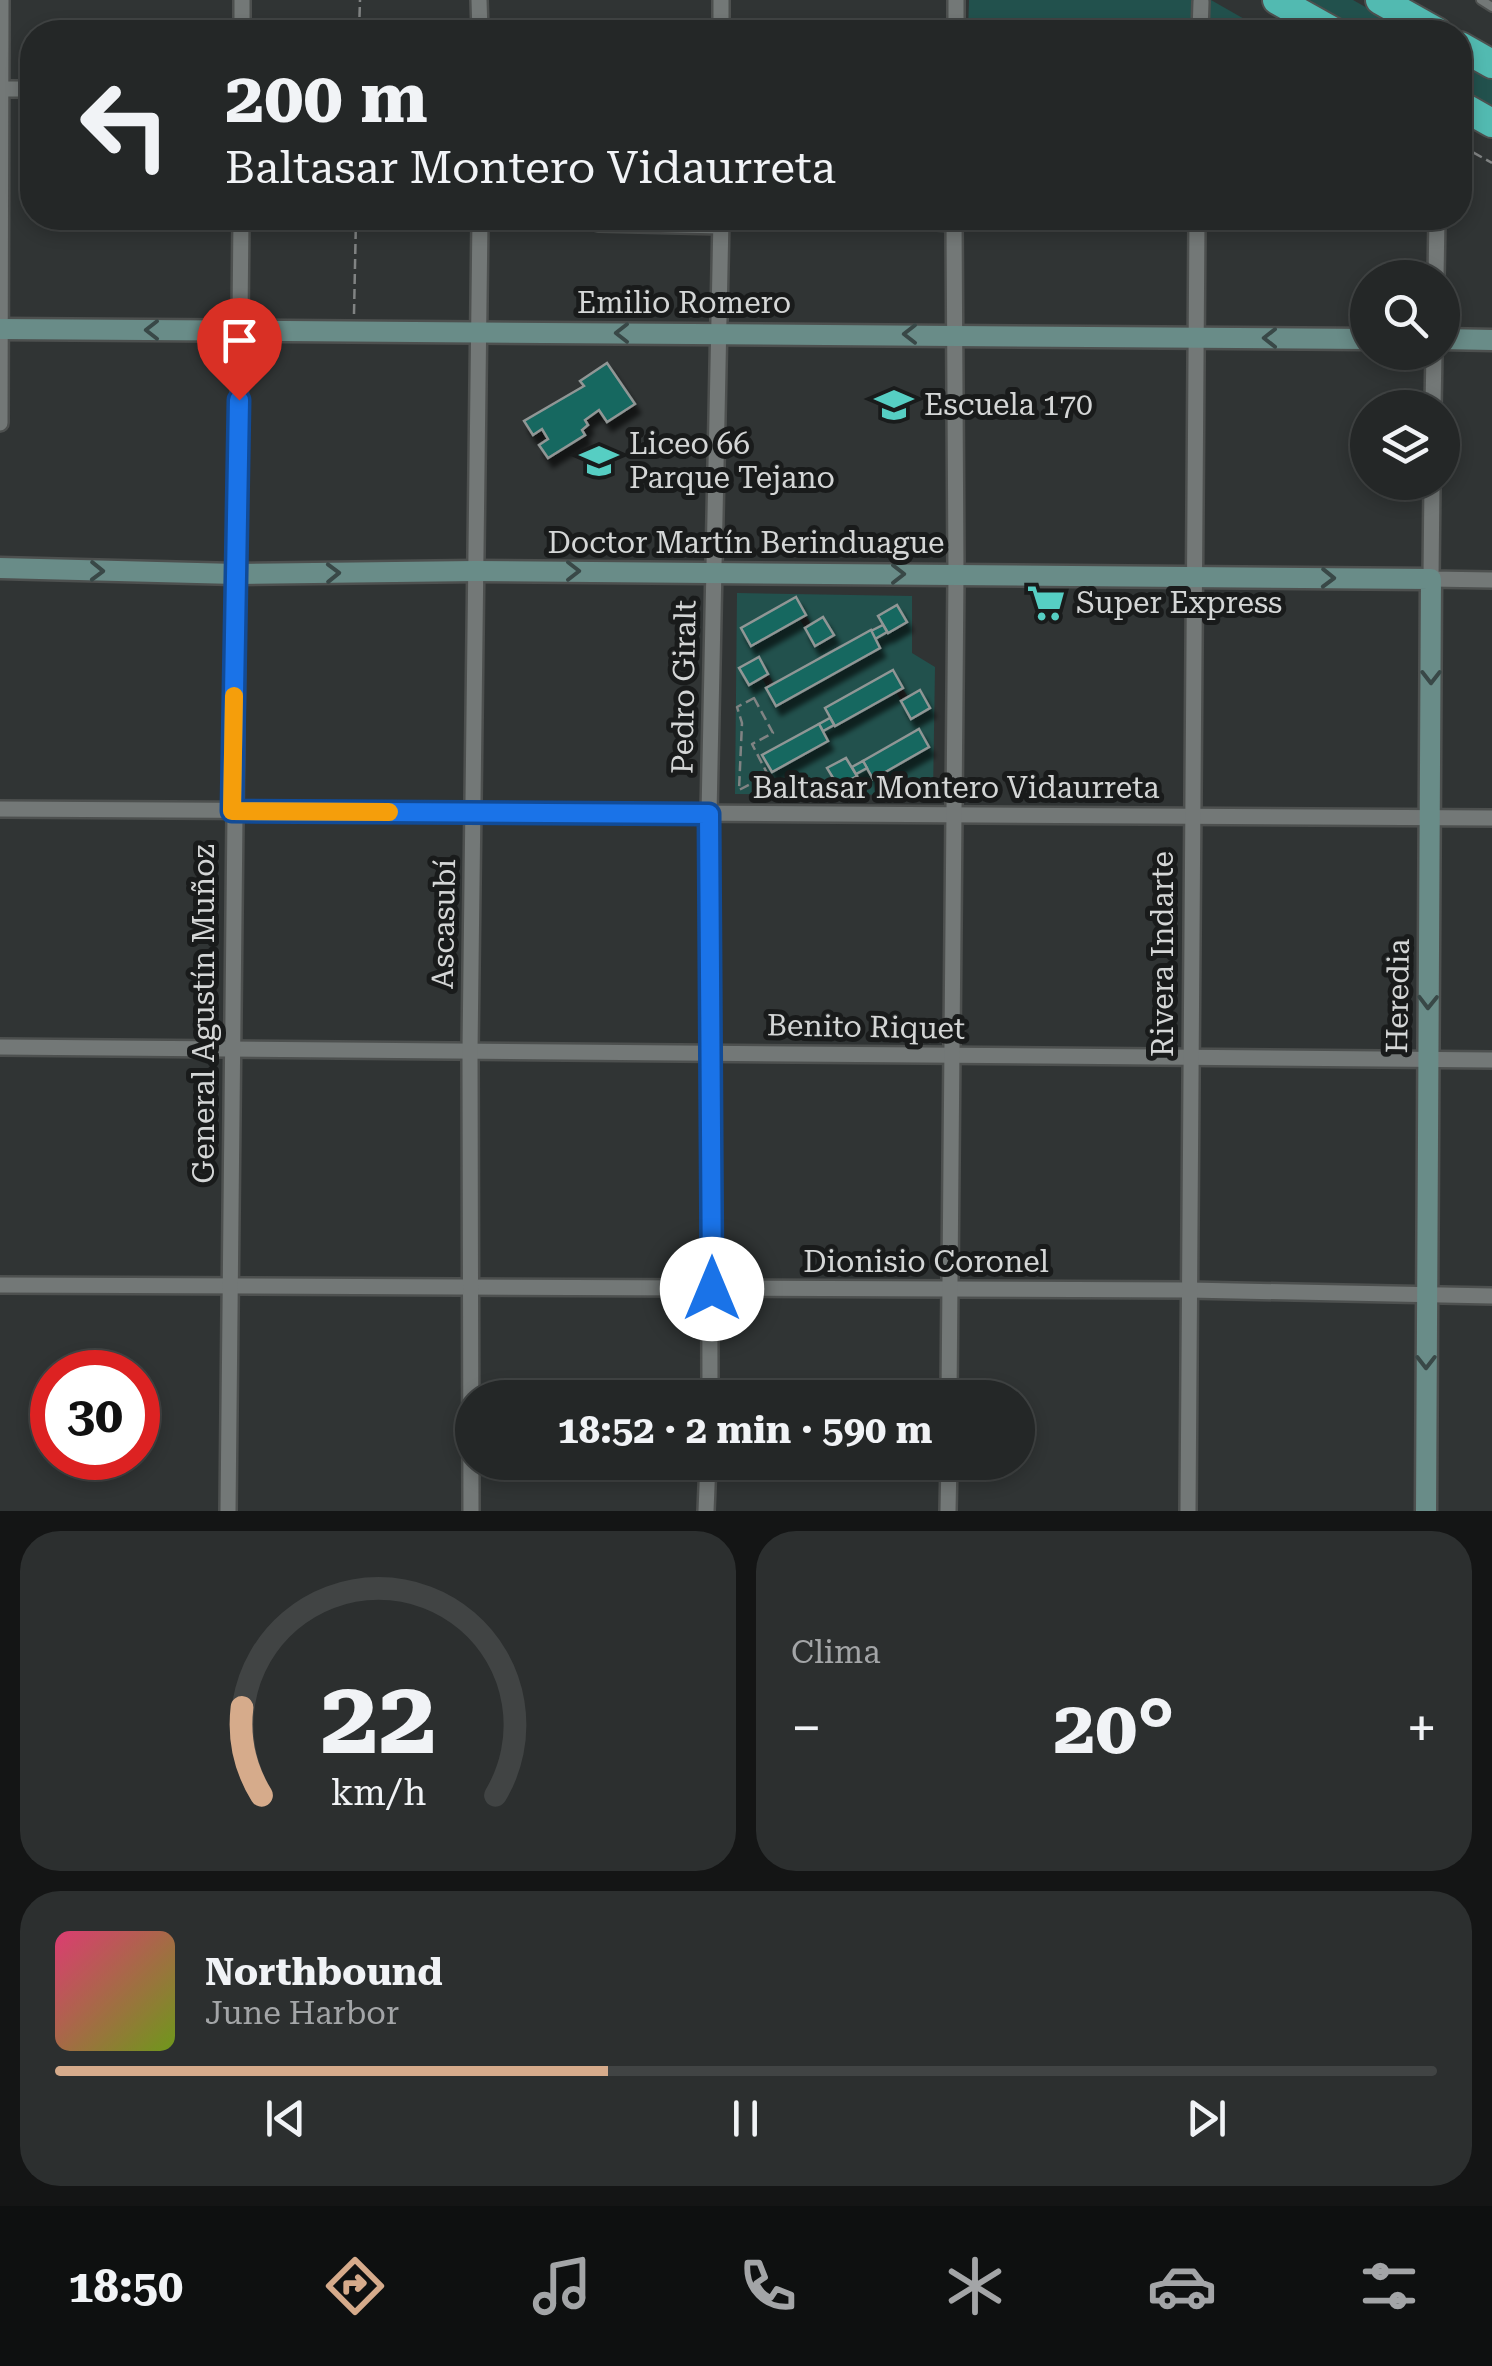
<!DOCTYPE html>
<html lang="es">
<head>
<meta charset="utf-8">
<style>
  :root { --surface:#242727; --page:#2c2f2f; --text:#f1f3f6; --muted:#a3a5a7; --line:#414444; --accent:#d6ab8b }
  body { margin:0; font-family:"Roboto Serif",serif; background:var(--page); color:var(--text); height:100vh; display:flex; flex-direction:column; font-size:38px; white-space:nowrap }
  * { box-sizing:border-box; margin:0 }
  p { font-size:32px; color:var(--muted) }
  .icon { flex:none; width:55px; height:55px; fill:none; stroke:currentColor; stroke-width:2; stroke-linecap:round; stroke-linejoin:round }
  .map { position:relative; height:1511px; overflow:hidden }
  .side { display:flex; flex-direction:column; gap:20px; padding:20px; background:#141515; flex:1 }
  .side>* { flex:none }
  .banner { position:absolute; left:20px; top:20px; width:1452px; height:210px; border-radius:40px; box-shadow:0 5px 15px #0003,0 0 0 2px var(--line); background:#242727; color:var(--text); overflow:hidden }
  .fabs { position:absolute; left:1350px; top:260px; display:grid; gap:20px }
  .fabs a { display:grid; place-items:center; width:110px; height:110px; border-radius:50%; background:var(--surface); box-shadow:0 5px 15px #0003,0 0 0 2px var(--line); font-size:50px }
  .speed { position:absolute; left:30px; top:1350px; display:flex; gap:20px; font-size:50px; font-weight:700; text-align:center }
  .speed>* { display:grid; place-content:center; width:130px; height:130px; border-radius:50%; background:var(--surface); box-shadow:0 5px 15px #0003,0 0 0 2px var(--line); line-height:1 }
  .speed .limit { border:15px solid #d22; background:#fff; color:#111 }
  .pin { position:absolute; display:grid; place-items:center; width:85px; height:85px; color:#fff; margin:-102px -42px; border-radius:50% 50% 50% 0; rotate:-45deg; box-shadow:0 0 10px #0007 }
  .pin .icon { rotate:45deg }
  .me { position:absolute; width:110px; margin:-55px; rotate:0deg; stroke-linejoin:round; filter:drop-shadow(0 0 8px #0008) }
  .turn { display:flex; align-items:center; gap:35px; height:210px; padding:0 40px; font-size:45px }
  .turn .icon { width:130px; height:130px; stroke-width:2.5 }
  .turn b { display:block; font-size:70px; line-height:85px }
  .big { font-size:75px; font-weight:700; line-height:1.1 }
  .side .widget { flex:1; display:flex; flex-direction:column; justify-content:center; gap:15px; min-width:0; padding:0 35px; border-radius:40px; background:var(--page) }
  .side .dial { align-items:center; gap:0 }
  .dial svg { height:260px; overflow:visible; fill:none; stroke:var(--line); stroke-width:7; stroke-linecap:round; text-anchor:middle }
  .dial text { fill:var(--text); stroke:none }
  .song { display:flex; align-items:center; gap:30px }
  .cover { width:120px; height:120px; border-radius:15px; background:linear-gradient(135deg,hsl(340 70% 55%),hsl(80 70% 35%)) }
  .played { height:10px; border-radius:5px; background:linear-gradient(90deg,var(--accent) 40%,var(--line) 40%) }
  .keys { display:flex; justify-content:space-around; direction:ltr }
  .heat { display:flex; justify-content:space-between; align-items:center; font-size:55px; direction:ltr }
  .side .tiles { flex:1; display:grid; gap:20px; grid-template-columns:1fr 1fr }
  .widget:last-child { grid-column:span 2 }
  .trip { position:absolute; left:455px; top:1380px; width:580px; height:100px; border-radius:50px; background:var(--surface); box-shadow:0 5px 15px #0003,0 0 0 2px var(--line); font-weight:700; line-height:100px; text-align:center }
  .tabs { display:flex; height:160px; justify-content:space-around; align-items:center; background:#0e1010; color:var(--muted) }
  .tabs .icon { width:70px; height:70px }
  .tabs .current { color:var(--accent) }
  .tabs b { font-size:45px; color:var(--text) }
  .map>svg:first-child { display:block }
</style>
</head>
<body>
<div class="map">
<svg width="1492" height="1511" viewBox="0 0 1492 1511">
  <defs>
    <filter id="shadow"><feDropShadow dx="5" dy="9" stdDeviation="2.5" flood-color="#0009"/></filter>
  </defs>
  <rect width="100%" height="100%" fill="#303434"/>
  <g fill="#22514d" fill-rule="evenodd">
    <path d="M969,0H1211L1267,32H968Z"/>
    <path d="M1299,0H1353L1410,32H1357Z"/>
    <path d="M1460,61L1492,79V108L1460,90Z"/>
    <path d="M737,593L912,596V653L935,667L933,795L735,794ZM796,598L811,624L824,618L833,635L815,645L799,618L750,645L742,628ZM897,605L907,622L875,639L880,648L777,705L762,678L749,685L740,668L759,658L774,684L883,625L878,616ZM892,671L908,697L920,691L930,709L911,719L896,692L823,731L828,742L772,772L763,755L830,718L826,708ZM918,730L928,747L873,778L867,768L838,786L828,769L846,758L852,767Z"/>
  </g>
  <g fill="#136760" stroke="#909695" stroke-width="2.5" filter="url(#shadow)">
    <path d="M607,363L635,404L607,422L599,410L585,420L588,425L582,430L585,435L548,458L539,445L548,439L542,429L533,435L524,421L584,386L580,381Z"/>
    <path d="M796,597L806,615L751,646L741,628Z"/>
    <path d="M897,605L907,622L888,633L878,616Z"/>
    <path d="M823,617L834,635L815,646L805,628Z"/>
    <path d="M883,625L887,632L875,639L871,631Z"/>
    <path d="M871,630L880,648L776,706L766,688Z"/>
    <path d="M759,657L768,674L749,685L739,668Z"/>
    <path d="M893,670L903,688L835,726L825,708Z"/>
    <path d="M920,690L930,708L911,719L901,701Z"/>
    <path d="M830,718L834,725L823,731L819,724Z"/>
    <path d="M819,724L828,741L772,772L762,755Z"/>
    <path d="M919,729L929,747L873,779L863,761Z"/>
    <path d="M846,758L857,776L838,786L827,768Z"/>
    <path d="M863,761L867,768L856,774L852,767Z"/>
  </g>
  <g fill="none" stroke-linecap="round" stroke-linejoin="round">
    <g stroke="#4d504f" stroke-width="12">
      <path id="lane" d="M1481,0L1492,7"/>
    </g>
    <g stroke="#4d504f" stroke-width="20">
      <g id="street">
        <path d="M479,0L480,32"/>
        <path d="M242,32V0"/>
        <path d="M721,32V0"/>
        <path d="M956,32V0"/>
        <path d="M1200,32L1201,2"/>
        <path d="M0,89H32"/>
        <path d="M598,218V223L721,226"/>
        <path d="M870,218L953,223"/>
        <path d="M1436,278L1437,218"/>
        <path d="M1433,408L1434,352"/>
        <path d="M0,423L1,0"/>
        <path d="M1432,482L1431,579L1492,580"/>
        <path d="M0,809L1492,818"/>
        <path d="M0,1047L1492,1060"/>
        <path d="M0,1285L1189,1290L1492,1296"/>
        <path d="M710,1398L709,814L721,218"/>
        <path d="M949,1398L956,574L954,218"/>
        <path d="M228,1511L241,218"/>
        <path d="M471,1511L470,1051L480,218"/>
        <path d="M706,1511L708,1462"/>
        <path d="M948,1511L949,1462"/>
        <path d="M1188,1511L1197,218"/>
      </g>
    </g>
    <g stroke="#4d504f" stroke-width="25">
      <g id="secondary">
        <path d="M0,329L1368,339"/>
        <path d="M1442,339L1492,340"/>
        <path d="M0,568L236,574L475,571L1431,579L1426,1511"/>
      </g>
    </g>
    <g stroke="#4d504f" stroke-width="32">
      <g id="highway">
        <path d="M1277,0L1334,32"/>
        <path d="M1380,0L1437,32"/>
        <path d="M1460,46L1492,64"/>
        <path d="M1460,105L1492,123"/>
      </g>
    </g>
    <g stroke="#808383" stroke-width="2.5" stroke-dasharray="10 5" stroke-linecap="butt">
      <path d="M359,32L360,0"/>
      <path d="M1460,145L1492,163"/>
      <path d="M354,314L356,218"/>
      <path d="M754,698L773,733L752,744L768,775L739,790L742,723L737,707Z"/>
    </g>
    <use href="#lane" stroke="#737877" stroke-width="8"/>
    <use href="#street" stroke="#737877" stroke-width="15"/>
    <use href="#secondary" stroke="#698c88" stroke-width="20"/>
    <use href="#highway" stroke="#52bab1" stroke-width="28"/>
  </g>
  <defs><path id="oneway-chevron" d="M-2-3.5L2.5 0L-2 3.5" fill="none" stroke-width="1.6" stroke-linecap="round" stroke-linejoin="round" transform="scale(2.5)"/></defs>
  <g stroke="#394847">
    <use href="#oneway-chevron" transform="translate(152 330) rotate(-180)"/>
    <use href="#oneway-chevron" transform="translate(622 333) rotate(-180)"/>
    <use href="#oneway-chevron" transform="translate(910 334) rotate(-180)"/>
    <use href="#oneway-chevron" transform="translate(1270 338) rotate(-180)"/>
    <use href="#oneway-chevron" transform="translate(97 571) rotate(1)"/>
    <use href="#oneway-chevron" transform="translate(573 571)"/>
    <use href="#oneway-chevron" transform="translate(333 573) rotate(-1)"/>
    <use href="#oneway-chevron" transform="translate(898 574)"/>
    <use href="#oneway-chevron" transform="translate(1328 578) rotate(1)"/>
    <use href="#oneway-chevron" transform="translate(1431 677) rotate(90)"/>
    <use href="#oneway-chevron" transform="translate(1428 1002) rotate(91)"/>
    <use href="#oneway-chevron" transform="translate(1426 1362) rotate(90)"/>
  </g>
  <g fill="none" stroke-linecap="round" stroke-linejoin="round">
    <g stroke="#114b97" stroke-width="25">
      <path id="route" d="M239,400L232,811L709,814L712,1289"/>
    </g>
    <use href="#route" stroke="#1a73e8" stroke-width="18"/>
    <path stroke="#f59e0b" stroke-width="18" d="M234,696L232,811L389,812"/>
  </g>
  <defs>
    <g id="school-bare" transform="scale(3)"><path d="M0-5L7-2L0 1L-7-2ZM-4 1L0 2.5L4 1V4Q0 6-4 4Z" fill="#56cec3" stroke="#191b1b" stroke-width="2.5" paint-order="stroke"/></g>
    <g id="supermarket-bare" transform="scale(3)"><path d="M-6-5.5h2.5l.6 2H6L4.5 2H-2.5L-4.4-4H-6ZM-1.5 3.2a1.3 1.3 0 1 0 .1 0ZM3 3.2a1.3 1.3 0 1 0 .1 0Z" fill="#56cec3" stroke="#191b1b" stroke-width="2.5" paint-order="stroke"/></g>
  </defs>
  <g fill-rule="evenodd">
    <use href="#school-bare" x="894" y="405"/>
    <use href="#school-bare" x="599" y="461"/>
    <use href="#supermarket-bare" x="1046" y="603"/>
  </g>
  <g text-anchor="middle" stroke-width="10" stroke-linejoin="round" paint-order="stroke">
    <g font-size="30" fill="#d4d6d6" stroke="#191b1b">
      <text x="684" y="313">Emilio Romero</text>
      <text x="746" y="553">Doctor Martín Berinduague</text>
      <text transform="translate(684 687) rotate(-89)" y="10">Pedro Giralt</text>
      <text x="956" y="798">Baltasar Montero Vidaurreta</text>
      <text transform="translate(444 924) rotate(-89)" y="10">Ascasubí</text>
      <text transform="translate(1163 954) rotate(-90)" y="10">Rivera Indarte</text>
      <text transform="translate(1398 996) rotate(-89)" y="10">Heredia</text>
      <text transform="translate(204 1014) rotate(-90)" y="10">General Agustín Muñoz</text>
      <text transform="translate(866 1027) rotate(1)" y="10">Benito Riquet</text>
      <text x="926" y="1272">Dionisio Coronel</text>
    </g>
    <g font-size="30" fill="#d4d6d6" stroke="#191b1b" text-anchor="start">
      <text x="924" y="415">Escuela 170</text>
      <text x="629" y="454">Liceo 66<tspan x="629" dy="34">Parque Tejano</tspan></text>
      <text x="1076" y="613">Super Express</text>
    </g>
  </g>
</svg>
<div class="fabs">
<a><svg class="icon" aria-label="search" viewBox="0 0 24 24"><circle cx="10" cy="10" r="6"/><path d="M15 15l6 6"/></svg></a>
<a><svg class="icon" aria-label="layers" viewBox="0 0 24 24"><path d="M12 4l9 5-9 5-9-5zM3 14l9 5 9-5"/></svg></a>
</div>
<div class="speed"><div class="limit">30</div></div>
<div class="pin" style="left:239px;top:400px;background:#d93025"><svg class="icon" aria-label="arrive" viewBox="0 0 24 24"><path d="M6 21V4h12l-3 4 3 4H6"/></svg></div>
<svg class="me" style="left:712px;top:1289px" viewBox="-20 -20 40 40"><circle r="19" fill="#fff"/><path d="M0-13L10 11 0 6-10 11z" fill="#1a73e8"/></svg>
<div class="trip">18:52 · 2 min · 590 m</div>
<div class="banner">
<div class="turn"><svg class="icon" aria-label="left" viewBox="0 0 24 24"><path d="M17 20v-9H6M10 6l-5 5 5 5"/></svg><div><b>200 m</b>Baltasar Montero Vidaurreta</div></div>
</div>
</div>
<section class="side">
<div class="tiles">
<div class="widget dial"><svg viewBox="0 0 100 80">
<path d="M14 69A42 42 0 1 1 86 69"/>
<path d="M14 69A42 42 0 0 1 8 42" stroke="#d6ab8b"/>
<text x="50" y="56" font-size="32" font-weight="700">22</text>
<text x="50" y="72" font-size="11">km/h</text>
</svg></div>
<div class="widget"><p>Clima</p>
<div class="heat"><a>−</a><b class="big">20°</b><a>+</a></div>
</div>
<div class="widget">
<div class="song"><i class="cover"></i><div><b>Northbound</b><p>June Harbor</p></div></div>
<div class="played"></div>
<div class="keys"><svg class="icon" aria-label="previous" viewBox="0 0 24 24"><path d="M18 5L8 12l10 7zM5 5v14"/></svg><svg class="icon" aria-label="pause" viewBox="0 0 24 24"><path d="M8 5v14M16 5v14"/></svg><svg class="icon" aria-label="next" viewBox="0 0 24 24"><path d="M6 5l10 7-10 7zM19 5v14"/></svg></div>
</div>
</div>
</section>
<nav class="tabs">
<b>18:50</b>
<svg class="icon current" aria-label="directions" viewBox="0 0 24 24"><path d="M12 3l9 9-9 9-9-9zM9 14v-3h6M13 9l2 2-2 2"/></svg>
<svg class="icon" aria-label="music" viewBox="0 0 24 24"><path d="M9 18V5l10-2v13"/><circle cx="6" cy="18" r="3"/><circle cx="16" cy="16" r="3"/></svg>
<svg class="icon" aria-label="phone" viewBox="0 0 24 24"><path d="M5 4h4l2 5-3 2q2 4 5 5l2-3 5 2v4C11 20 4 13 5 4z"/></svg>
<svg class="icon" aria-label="climate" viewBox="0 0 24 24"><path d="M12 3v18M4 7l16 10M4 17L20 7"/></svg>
<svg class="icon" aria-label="car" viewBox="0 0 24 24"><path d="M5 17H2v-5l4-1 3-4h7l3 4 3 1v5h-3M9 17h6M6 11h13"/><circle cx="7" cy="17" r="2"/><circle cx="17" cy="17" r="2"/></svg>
<svg class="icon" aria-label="filters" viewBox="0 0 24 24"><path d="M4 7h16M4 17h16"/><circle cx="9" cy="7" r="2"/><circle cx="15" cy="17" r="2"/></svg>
</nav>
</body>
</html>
